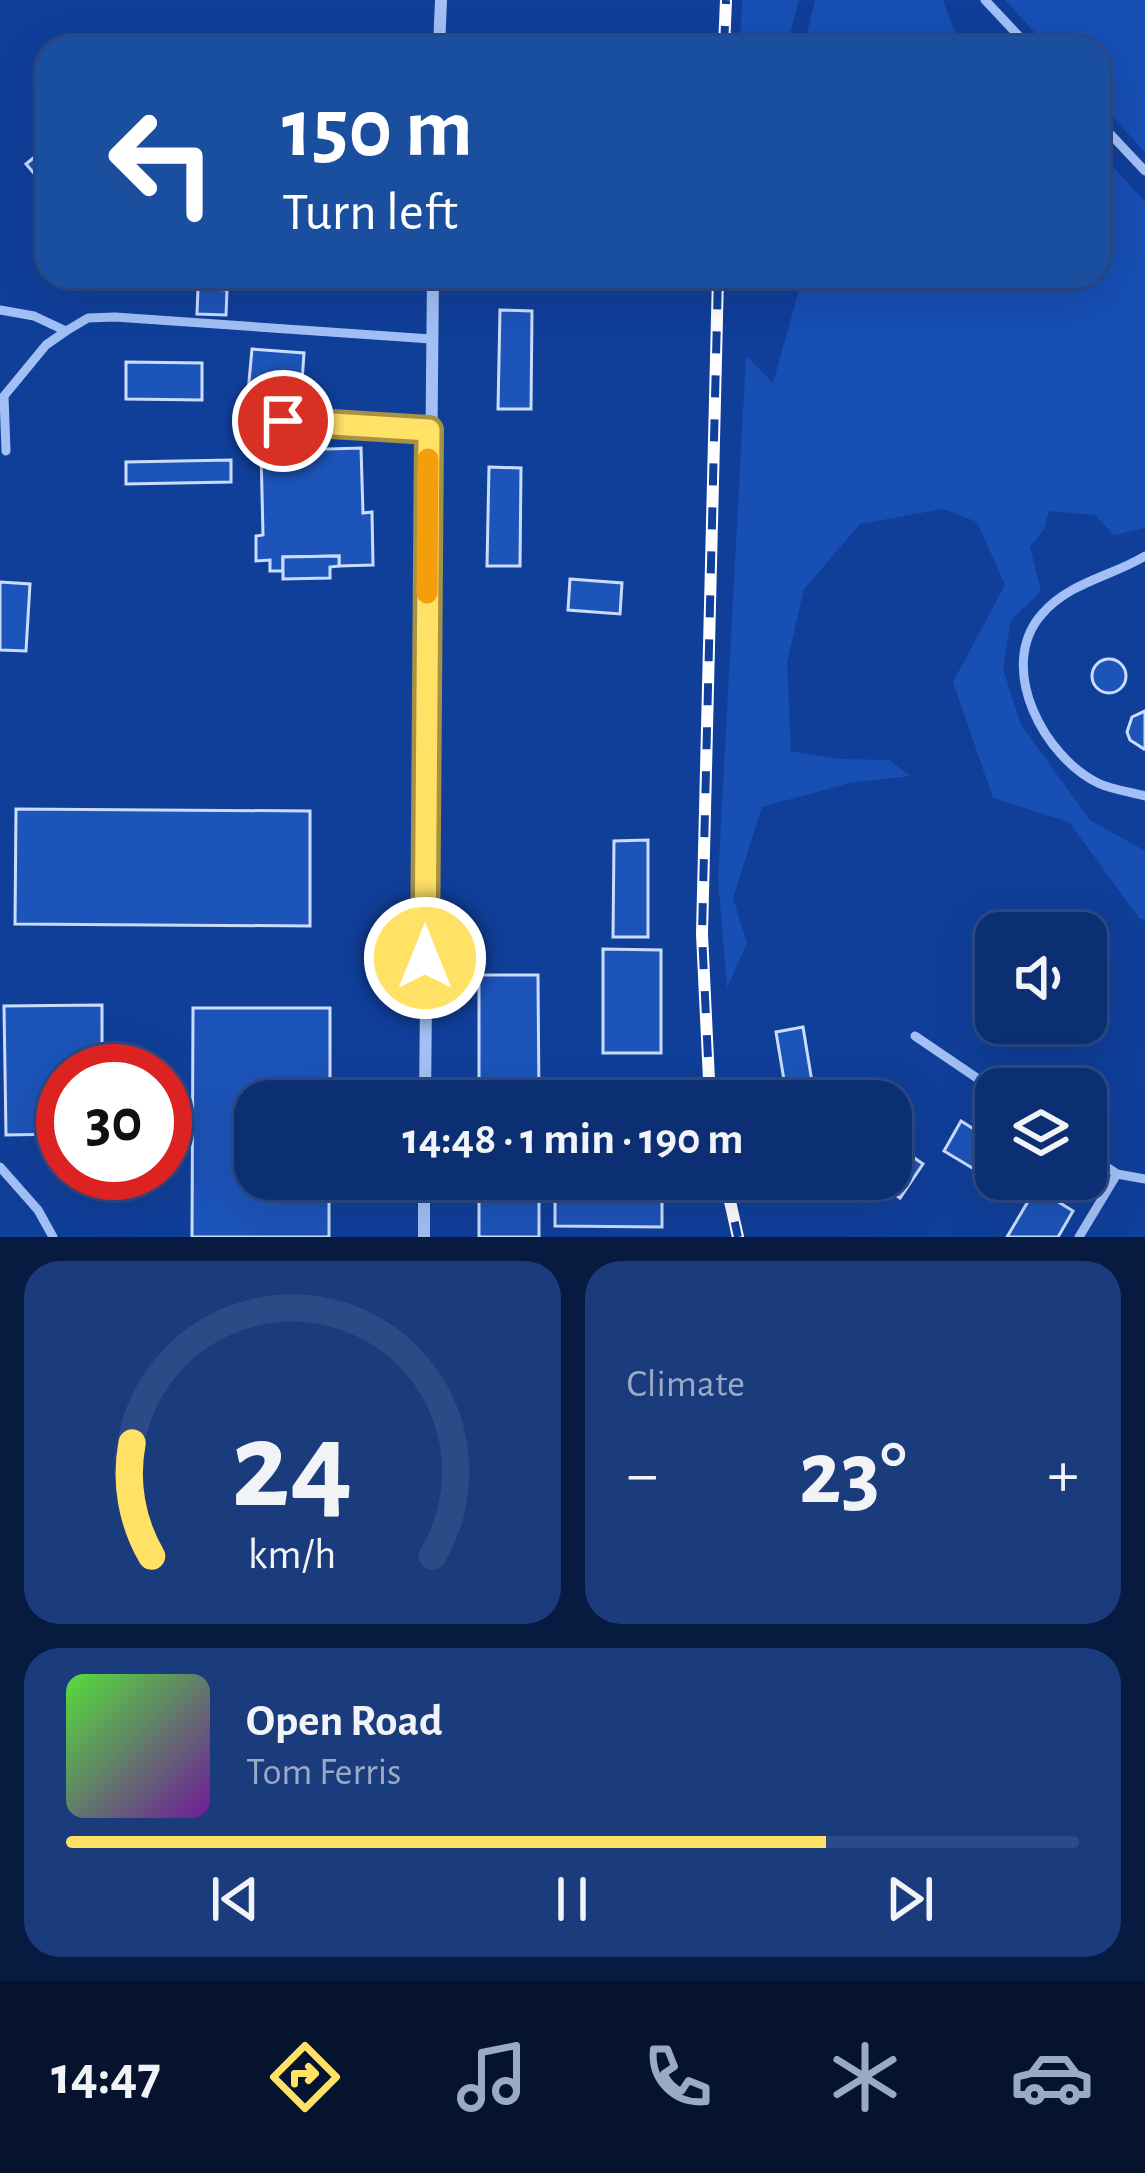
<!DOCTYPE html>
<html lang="en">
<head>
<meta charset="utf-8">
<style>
  :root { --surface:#0c2f74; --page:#1a3b7c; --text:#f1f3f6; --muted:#9aa9c5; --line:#2c4a86; --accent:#ffe166 }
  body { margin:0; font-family:"Alegreya Sans",sans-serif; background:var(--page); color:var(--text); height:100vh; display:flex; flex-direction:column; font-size:45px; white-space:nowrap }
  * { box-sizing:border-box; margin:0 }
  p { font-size:39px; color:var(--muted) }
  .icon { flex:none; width:66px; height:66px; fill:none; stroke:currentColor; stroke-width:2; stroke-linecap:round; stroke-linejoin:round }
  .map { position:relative; height:1237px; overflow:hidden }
  .details { display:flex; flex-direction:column; gap:24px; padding:24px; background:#071a40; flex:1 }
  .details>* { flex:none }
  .banner { position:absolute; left:36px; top:36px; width:1074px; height:252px; border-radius:36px; box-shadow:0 12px 48px #0002,0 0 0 3px var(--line); background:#1a4fa0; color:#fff; overflow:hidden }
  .tools { position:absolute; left:975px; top:912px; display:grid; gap:24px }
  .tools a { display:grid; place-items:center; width:132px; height:132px; border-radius:24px; background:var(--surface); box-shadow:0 12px 48px #0002,0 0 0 3px var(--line); font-size:60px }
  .speed { position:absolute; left:36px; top:1044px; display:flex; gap:24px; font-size:60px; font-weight:700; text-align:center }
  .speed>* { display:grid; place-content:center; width:156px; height:156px; border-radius:50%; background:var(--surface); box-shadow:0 12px 48px #0002,0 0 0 3px var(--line); line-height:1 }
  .speed .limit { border:18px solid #d22; background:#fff; color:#111 }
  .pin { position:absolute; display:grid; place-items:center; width:102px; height:102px; color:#fff; margin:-51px; border:6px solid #fff; border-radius:50%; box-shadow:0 3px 12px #0007 }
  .me { position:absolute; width:132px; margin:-66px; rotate:0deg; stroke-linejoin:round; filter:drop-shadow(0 0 9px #0008) }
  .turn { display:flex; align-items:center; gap:42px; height:252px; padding:0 48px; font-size:54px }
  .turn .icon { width:156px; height:156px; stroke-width:2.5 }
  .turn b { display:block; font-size:84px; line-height:102px }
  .big { font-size:90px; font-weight:700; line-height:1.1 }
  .details .tile { flex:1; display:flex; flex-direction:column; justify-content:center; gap:18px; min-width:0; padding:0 42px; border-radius:36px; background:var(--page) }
  .details .dial { align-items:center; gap:0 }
  .dial svg { height:312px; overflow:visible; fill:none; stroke:var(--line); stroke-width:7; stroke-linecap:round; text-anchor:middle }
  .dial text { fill:var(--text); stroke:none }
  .song { display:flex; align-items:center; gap:36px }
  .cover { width:144px; height:144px; border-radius:18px; background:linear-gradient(135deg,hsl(110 70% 55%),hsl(280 70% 35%)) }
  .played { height:12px; border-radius:6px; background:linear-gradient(90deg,var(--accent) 75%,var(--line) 75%) }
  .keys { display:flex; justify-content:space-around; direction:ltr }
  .heat { display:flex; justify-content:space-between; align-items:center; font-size:66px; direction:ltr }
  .details .tiles { flex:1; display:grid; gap:24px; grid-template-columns:1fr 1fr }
  .tile:last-child { grid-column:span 2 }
  .trip { position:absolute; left:234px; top:1080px; width:678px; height:120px; border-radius:36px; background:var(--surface); box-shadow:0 12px 48px #0002,0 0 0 3px var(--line); font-weight:700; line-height:120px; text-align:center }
  .tab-bar { display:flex; height:192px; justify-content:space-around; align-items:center; background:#05132e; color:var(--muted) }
  .tab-bar .icon { width:84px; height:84px }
  .tab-bar .active { color:var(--accent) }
  .tab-bar b { font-size:54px; color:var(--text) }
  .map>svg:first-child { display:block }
</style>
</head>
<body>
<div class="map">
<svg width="1145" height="1237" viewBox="0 0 1145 1237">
  <rect width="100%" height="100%" fill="#103f9a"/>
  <g fill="#174fb5">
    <path d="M742,0H799L786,48H740Z"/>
    <path d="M815,0H943L956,35L968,48H804Z"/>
    <path d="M1005,0H1145V152L1098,101V48H1049Z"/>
    <path d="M1098,150L1145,202V528L1114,535L1095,515L1049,511L1044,529L1030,547L1041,591L1011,620L1003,669L1021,725L1090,820L1145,851V919H1140L1069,822L993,798L953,682L1005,585L977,522L943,509L860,524L804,589L787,662L791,751L837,759L889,760L910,776L849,783L762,807L733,898L747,943L727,988L718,880L746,356L773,383L803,276H1098Z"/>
  </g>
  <g fill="#1d54ba" stroke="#cbddfe" stroke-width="3">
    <path d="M48,146V190L26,164Z"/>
    <path d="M198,288L227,290L226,315L197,314Z"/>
    <path d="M500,310L532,311L531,409H498Z"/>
    <path d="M252,349L304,353L301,396L248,392Z"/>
    <path d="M126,362L202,363V400L126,399Z"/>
    <path d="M361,448L363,513L372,512L373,565L339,566V556L283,557V571H270V560L256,561V536L263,535L261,451Z"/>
    <path d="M231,460V482L126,484V462Z"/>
    <path d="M489,467L521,468L520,566H487Z"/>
    <path d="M339,556V566L330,567V578L283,579V557Z"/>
    <path d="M570,579L622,583L620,614L568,610Z"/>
    <path d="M0,582L30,584L26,651L0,650Z"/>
    <circle cx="1109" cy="676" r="17"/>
    <path d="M1145,711V748L1144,749L1130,740L1127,732L1132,717Z"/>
    <path d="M16,809L310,811V926L15,924Z"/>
    <path d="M648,840V937H613L614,841Z"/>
    <path d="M603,949L661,950V1053H603Z"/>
    <path d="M479,975H538L539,1101H479Z"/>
    <path d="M102,1005V1071H63V1134L6,1135L4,1006Z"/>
    <path d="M193,1008H330V1101H255V1179H329V1237H192Z"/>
    <path d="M803,1027L813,1088L786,1092L776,1032Z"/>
    <path d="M961,1121L996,1143L979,1172L944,1151Z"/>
    <path d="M891,1142L923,1164L900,1198L874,1179H891Z"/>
    <rect x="479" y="1179" width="60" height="58"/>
    <path d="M555,1179H662V1227L555,1226Z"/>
    <path d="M1036,1188L1073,1211L1058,1237H1007Z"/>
  </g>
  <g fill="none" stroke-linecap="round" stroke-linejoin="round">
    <g stroke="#a2c0f5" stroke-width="9">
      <path d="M985,0L1030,48"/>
      <path d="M1098,121L1145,171"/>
      <path d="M0,310L34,316L66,331L88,318L115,317L431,339"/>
      <path d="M283,421L429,430"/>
      <path d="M6,451L4,396L46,345L66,331"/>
      <path d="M1145,556C1110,577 1070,582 1042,614C995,667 1045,759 1100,784C1114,790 1131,792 1145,796"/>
      <path d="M915,1036L996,1091"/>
      <path d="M0,1167L38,1210L53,1237"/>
      <path d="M1117,1174L1145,1179"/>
      <path d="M1079,1237L1117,1174L1086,1153"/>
    </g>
    <g stroke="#a2c0f5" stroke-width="12">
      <path d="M439,48L441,0"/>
      <path d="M425,1101L433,276"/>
      <path d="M424,1237V1179"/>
    </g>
    <g stroke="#fff" stroke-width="12">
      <g id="rail">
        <path d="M724,48L726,0"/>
        <path d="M710,1101L702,934L718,276"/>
        <path d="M725,1179L738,1237"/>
      </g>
    </g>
    <use href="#rail" stroke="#103f9a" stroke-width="8" stroke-dasharray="22" stroke-linecap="butt"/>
  </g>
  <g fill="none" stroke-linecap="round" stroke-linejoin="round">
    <g stroke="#a69242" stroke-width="30">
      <path id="route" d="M283,421L429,430L425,958"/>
    </g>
    <use href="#route" stroke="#ffe166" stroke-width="21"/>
    <path stroke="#f59e0b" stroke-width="21" d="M427,593L428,459"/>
  </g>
</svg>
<div class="tools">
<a><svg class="icon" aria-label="sound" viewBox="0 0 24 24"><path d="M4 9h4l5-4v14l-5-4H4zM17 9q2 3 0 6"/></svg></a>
<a><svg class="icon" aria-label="layers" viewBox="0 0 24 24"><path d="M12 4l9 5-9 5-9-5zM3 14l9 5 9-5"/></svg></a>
</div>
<div class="speed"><div class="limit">30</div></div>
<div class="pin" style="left:283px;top:421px;background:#d93025"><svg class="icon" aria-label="arrive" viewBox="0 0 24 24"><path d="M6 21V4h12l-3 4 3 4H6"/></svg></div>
<svg class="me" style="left:425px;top:958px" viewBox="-20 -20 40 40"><circle r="17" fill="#ffe166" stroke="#fff" stroke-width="3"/><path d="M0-11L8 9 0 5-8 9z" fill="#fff"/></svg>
<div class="trip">14:48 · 1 min · 190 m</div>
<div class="banner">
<div class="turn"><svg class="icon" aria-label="left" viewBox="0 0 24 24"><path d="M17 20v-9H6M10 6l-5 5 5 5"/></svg><div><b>150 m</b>Turn left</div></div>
</div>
</div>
<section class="details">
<div class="tiles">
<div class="tile dial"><svg viewBox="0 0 100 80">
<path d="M14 69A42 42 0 1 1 86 69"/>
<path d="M14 69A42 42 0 0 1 9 40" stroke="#ffe166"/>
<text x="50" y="56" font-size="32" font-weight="700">24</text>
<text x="50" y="72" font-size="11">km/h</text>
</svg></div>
<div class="tile"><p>Climate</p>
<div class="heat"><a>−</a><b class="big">23°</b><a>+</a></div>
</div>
<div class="tile">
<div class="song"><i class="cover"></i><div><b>Open Road</b><p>Tom Ferris</p></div></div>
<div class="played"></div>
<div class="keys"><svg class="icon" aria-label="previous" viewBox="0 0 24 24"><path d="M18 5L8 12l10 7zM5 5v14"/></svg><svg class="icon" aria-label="pause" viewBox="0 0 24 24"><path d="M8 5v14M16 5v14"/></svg><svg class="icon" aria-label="next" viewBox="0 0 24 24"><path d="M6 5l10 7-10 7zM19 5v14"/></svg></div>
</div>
</div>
</section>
<nav class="tab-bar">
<b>14:47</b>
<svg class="icon active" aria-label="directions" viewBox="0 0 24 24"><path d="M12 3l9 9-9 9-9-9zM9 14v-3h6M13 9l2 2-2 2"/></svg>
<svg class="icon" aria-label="music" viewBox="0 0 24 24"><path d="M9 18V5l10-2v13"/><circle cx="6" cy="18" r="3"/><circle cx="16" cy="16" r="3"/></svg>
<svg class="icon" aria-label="phone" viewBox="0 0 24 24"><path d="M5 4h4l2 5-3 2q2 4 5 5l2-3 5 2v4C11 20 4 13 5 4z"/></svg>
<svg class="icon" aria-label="climate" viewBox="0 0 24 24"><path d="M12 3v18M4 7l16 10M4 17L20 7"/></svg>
<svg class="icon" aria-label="car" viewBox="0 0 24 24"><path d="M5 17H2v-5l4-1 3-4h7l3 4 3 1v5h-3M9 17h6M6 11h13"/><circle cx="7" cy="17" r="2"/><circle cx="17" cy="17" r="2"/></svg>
</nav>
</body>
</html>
